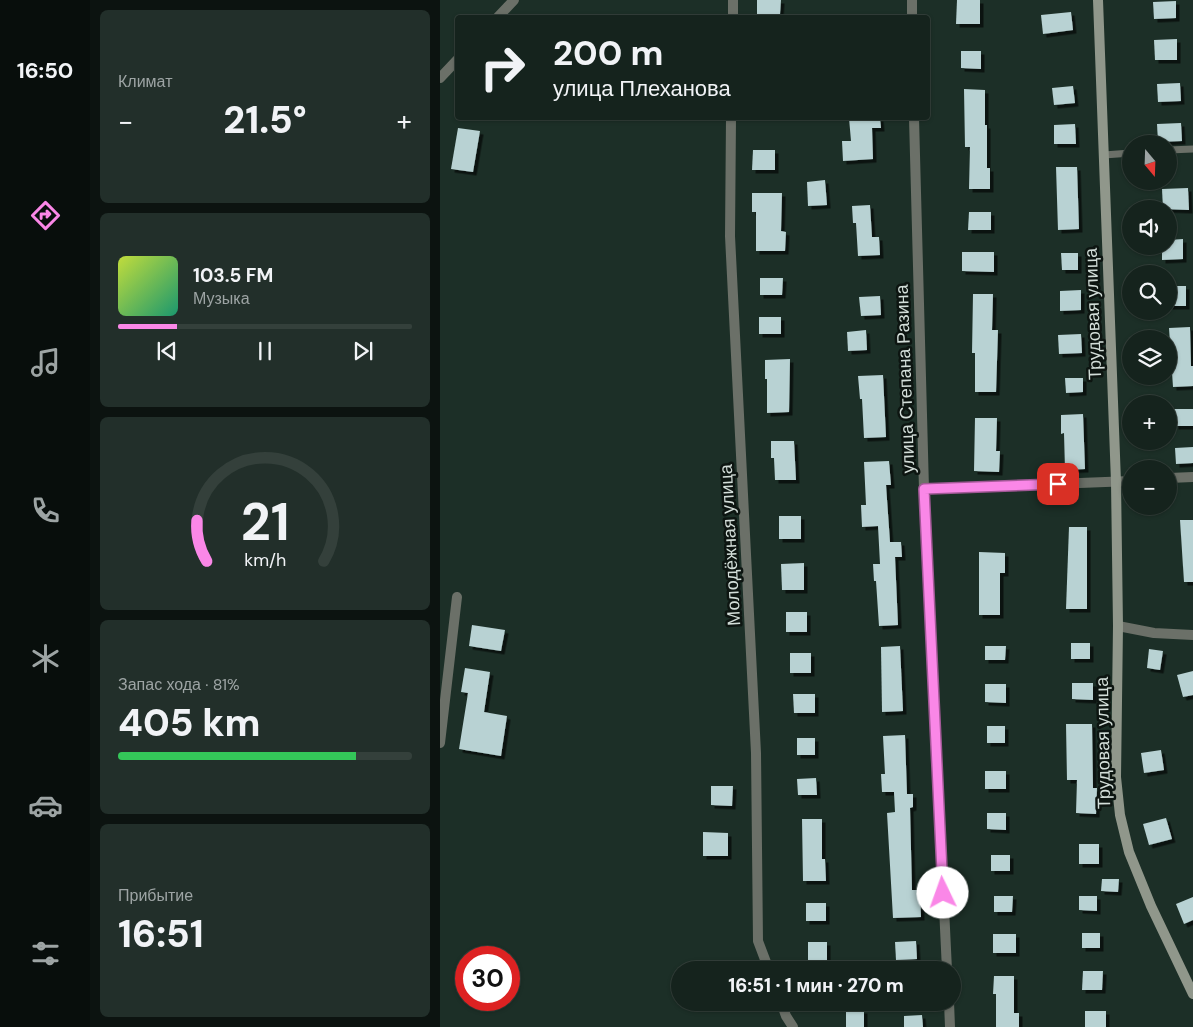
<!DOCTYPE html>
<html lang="ru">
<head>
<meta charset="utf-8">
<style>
  :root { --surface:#15231d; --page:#222f2a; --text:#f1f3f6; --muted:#9da4a4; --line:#34403b; --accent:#fa87e7 }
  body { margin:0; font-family:"DM Sans",sans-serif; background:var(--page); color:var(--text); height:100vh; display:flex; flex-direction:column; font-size:19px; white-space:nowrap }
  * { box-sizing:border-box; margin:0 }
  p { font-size:16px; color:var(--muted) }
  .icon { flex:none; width:28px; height:28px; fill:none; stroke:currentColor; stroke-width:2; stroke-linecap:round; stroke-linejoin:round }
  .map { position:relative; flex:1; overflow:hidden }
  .panel { display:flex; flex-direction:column; gap:10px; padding:10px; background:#0c1310; width:350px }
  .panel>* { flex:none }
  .guide { position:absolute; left:15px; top:15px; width:475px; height:105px; border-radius:5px; box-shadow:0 1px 4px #0004,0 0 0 1px var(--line); background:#15231d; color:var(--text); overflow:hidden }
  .needle { width:32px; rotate:161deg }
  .tools { position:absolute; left:682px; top:135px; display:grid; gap:10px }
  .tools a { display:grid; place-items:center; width:55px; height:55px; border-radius:50%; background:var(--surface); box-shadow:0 1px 4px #0004,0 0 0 1px var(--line); font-size:25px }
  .speed { position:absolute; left:15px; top:946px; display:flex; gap:10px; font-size:25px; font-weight:700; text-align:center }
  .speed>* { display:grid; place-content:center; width:65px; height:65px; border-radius:50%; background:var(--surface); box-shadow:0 1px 4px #0004,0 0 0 1px var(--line); line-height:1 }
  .speed .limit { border:8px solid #d22; background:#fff; color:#111 }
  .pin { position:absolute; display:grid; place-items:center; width:42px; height:42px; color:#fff; margin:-21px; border-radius:10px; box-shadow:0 2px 8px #0006 }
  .me { position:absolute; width:55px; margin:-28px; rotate:357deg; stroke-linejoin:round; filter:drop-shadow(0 0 4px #0008) }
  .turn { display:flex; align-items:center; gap:18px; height:105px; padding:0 15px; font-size:22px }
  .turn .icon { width:65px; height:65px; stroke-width:2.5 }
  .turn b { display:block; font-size:35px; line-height:42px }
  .big { font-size:38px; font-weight:800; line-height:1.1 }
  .panel .widget { flex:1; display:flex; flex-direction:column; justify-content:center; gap:8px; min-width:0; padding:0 18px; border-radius:8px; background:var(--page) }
  .panel .dial { align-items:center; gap:0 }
  .dial svg { height:130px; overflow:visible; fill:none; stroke:var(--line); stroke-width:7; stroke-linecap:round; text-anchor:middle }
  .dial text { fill:var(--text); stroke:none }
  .song { display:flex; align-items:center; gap:15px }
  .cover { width:60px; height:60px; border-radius:8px; background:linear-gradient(135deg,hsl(70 70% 55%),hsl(160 70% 35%)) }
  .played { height:5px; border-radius:2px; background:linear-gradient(90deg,var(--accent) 20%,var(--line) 20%) }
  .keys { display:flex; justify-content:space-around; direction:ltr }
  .heat { display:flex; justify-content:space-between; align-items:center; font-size:28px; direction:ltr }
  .charge { height:8px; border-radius:4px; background:linear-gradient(90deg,#34c759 81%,var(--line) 0) }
  .trip { position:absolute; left:231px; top:961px; width:290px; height:50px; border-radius:25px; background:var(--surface); box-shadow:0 1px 4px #0004,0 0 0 1px var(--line); font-weight:800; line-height:50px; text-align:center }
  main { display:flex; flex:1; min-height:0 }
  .menu { display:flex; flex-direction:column; width:90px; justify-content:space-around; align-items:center; background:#080e0c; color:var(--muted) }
  .menu .icon { width:35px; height:35px }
  .menu .current { color:var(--accent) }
  .menu b { font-size:22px; color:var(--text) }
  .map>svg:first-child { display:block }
</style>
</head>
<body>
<main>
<nav class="menu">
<b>16:50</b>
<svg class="icon current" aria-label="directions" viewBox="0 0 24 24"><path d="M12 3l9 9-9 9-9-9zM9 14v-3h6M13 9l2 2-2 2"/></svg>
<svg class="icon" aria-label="music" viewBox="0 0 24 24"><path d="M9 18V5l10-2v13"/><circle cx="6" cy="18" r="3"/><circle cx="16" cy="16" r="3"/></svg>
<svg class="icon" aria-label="phone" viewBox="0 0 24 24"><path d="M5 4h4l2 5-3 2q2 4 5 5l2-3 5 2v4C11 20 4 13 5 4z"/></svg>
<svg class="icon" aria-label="climate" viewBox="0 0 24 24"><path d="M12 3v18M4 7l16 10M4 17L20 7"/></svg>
<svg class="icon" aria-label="car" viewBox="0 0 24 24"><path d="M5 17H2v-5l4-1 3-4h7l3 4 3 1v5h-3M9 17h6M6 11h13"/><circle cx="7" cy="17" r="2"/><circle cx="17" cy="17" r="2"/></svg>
<svg class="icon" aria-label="filters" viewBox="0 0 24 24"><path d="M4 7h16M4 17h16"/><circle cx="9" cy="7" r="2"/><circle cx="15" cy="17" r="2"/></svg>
</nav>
<section class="panel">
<div class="widget"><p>Климат</p>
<div class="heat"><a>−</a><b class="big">21.5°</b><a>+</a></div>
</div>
<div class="widget">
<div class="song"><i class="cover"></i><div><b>103.5 FM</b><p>Музыка</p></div></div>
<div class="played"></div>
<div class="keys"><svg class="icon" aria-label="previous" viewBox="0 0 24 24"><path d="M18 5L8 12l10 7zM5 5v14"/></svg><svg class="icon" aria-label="pause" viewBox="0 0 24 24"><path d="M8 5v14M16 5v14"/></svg><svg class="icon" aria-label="next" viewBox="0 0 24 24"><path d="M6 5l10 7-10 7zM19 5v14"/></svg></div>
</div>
<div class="widget dial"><svg viewBox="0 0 100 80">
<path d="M14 69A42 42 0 1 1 86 69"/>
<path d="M14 69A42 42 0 0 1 8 44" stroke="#fa87e7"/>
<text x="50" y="56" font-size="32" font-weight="700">21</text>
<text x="50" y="72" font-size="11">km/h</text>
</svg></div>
<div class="widget"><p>Запас хода · 81%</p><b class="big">405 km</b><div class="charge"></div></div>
<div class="widget"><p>Прибытие</p><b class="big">16:51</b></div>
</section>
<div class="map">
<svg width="753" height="1027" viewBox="0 0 753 1027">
  <defs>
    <filter id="shadow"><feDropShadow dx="3.5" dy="3.5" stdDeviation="0" flood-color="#0009"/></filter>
  </defs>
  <rect width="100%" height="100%" fill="#1c2f27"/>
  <g fill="#b8d2d3" filter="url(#shadow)">
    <path d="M317,0H341L340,14H317Z"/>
    <path d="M517,0H540V24H516Z"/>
    <path d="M736,1V18L714,19L713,2Z"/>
    <path d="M631,12L633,30L603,34L601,15Z"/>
    <path d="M737,39V60H715L714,40Z"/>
    <path d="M521,51H541V69L521,68Z"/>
    <path d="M740,83L741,101L718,102L717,84Z"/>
    <path d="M633,86L635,103L614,105L612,88Z"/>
    <path d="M524,89L545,90V125H547V168H550V189H529L530,147H525Z"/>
    <path d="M409,118H440L441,128H432L433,159L403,161L402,141H411Z"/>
    <path d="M741,123L742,141L718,142L717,124Z"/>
    <path d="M635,124L636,144H614V125Z"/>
    <path d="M18,128L40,131L33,172L11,169Z"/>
    <path d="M313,150H335V170H312Z"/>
    <path d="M616,167H637L639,229L618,230Z"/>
    <path d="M385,180L387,205L368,206L367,182Z"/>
    <path d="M748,188L749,210L723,209L722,189Z"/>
    <path d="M312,193H342L341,231L346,232L345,251H316V212H312Z"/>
    <path d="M430,205L432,237H439L440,255L418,256L416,223H413L412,206Z"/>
    <path d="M529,212H551V230H528Z"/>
    <path d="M743,239V259L722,260V246H729V240Z"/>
    <path d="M522,252H554V272L522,271Z"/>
    <path d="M621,253H638V270H622Z"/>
    <path d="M320,278H343L342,295H320Z"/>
    <rect x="729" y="286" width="17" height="20"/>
    <path d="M641,290V310L620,311V291Z"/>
    <path d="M533,294H553L552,330H558L556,392H535V353H532Z"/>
    <path d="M440,296L441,315L421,316L419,297Z"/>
    <rect x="319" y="317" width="22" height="17"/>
    <path d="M750,327L751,366H753V386L733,387L729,328Z"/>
    <path d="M426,330L427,350L408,351L407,332Z"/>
    <path d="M641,334L642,353L619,354L618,335Z"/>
    <path d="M350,359L349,412L327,413V379H325V360Z"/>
    <path d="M443,375L446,437L424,438L422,399H420L418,376Z"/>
    <path d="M625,378H643V392L626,393Z"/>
    <path d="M734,409H753V426H735Z"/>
    <path d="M643,414L645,469L625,470L624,433L621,434V415Z"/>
    <path d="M535,418H557L556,451H560L559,472L534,471Z"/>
    <path d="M331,441H354L356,480H335L334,458H331Z"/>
    <path d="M753,447V463L736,464L735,448Z"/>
    <path d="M449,461L451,485H446L450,542H461L462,557H455L458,625L439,626L436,581H434L433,564H440L438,526L422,527L421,505H426L424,462Z"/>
    <rect x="339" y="516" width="22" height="23"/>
    <path d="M740,520H753V582H744Z"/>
    <path d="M629,527H647V609H626Z"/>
    <path d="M539,552L565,553V573H560V615H539Z"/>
    <path d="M364,563V590H342L341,564Z"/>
    <rect x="346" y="612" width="21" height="20"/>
    <path d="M32,625L65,630L61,651L29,646Z"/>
    <rect x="631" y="643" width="19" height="16"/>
    <path d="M460,646L463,711L442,712L441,647Z"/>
    <path d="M545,646H566L565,660H545Z"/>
    <path d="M709,649L723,651L720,670L707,668Z"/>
    <rect x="350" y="653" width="21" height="20"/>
    <path d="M25,668L50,672L44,712L67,716L61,756L19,749L28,693L21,692Z"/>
    <path d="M753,671V695L743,697L737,675Z"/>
    <path d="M632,683H653V700L632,699Z"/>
    <path d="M545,684H566V703L545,702Z"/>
    <path d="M353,694H375V713H354Z"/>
    <path d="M626,724H652L653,788H657L656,814L636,813L637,780H627Z"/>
    <rect x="547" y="726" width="18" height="17"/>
    <path d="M465,735L467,794H473V807L470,808L472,890H480L481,917L453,918L447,813L455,812L454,792H442L441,774H445L443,736Z"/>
    <rect x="357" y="738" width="18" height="17"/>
    <path d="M721,750L724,770L704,773L701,753Z"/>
    <rect x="545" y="771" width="21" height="18"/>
    <path d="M376,778L377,795H358L357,779Z"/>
    <path d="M271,786H293L292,806L271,805Z"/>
    <path d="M547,813H566V830L547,829Z"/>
    <path d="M726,818L732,839L709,845L703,824Z"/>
    <path d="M362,819H382V859H385L386,881H363Z"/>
    <path d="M263,832L288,833V856H263Z"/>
    <rect x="639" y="844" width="20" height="20"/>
    <rect x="551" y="855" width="19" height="16"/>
    <path d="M662,879H679L678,892L661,891Z"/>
    <path d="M554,896H573L572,912H554Z"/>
    <path d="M639,896H657V911L639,910Z"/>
    <path d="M753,897V920L744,924L736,904Z"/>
    <rect x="366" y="903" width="20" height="18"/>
    <rect x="642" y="933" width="18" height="15"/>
    <rect x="553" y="934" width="23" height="19"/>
    <path d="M476,941L477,959L456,960L455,942Z"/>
    <rect x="368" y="942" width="19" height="19"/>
    <path d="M643,971H663L662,990H642Z"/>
    <path d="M554,976H574V1013H579V1027H556V994H553Z"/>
    <rect x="406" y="1010" width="18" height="17"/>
    <rect x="645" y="1011" width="21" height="16"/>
    <path d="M482,1015L483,1027H464V1016Z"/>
  </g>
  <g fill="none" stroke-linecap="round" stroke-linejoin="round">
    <g stroke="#6b7068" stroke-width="7">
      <path d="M729,150L753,149"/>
      <path d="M664,155L691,153"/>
    </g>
    <g stroke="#6b7068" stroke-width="10">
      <path d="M472,0V18"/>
      <path d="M57,18L74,0"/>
      <path d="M293,18V0"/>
      <path d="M0,78L18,59"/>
      <path d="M291,118L290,236L316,753L318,941L329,970"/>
      <path d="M474,118L484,489L507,970"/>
      <path d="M729,478L753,477"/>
      <path d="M484,489L691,481"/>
      <path d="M678,626L714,633L753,635"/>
      <path d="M0,743L17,597"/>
      <path d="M341,1002L346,1016L353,1027"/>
      <path d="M509,1002L510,1027"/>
    </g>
    <path stroke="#90978b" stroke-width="10" d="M658,0L676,482L678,626L676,777L680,815L689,852L711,906L753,994"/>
  </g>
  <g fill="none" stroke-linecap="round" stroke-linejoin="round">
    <g stroke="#a25896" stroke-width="12">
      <path id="route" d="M503,893L484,489L618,484"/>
    </g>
    <use href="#route" stroke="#fa87e7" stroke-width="9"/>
  </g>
  <g text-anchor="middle" stroke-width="5" stroke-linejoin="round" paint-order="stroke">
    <g font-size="18" fill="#d3ded9" stroke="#0d1511">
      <text transform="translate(653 314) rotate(-92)" y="6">Трудовая улица</text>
      <text transform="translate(465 379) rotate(-92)" y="6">улица Степана Разина</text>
      <text transform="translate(290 545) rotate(-93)" y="6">Молодёжная улица</text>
      <text transform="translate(663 743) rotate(-91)" y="6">Трудовая улица</text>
    </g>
  </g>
</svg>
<div class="tools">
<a><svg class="needle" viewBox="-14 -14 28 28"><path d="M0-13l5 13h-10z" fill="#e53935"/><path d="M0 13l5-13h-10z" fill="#9da4a4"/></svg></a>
<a><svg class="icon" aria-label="sound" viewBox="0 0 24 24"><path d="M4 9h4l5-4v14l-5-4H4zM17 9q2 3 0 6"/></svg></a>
<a><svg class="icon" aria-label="search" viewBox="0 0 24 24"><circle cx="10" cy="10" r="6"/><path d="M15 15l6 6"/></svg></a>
<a><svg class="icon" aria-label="layers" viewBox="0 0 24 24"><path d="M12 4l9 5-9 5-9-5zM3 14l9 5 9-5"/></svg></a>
<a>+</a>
<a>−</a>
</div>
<div class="speed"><div class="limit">30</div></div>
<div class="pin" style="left:618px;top:484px;background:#d93025"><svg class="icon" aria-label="arrive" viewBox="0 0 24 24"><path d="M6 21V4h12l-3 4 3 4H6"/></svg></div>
<svg class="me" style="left:503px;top:893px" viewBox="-20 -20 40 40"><circle r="19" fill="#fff"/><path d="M0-13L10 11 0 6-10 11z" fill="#fa87e7"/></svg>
<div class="trip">16:51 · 1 мин · 270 m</div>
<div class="guide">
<div class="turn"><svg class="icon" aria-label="right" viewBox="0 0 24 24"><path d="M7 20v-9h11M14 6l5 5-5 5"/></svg><div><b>200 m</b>улица Плеханова</div></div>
</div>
</div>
</main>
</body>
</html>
